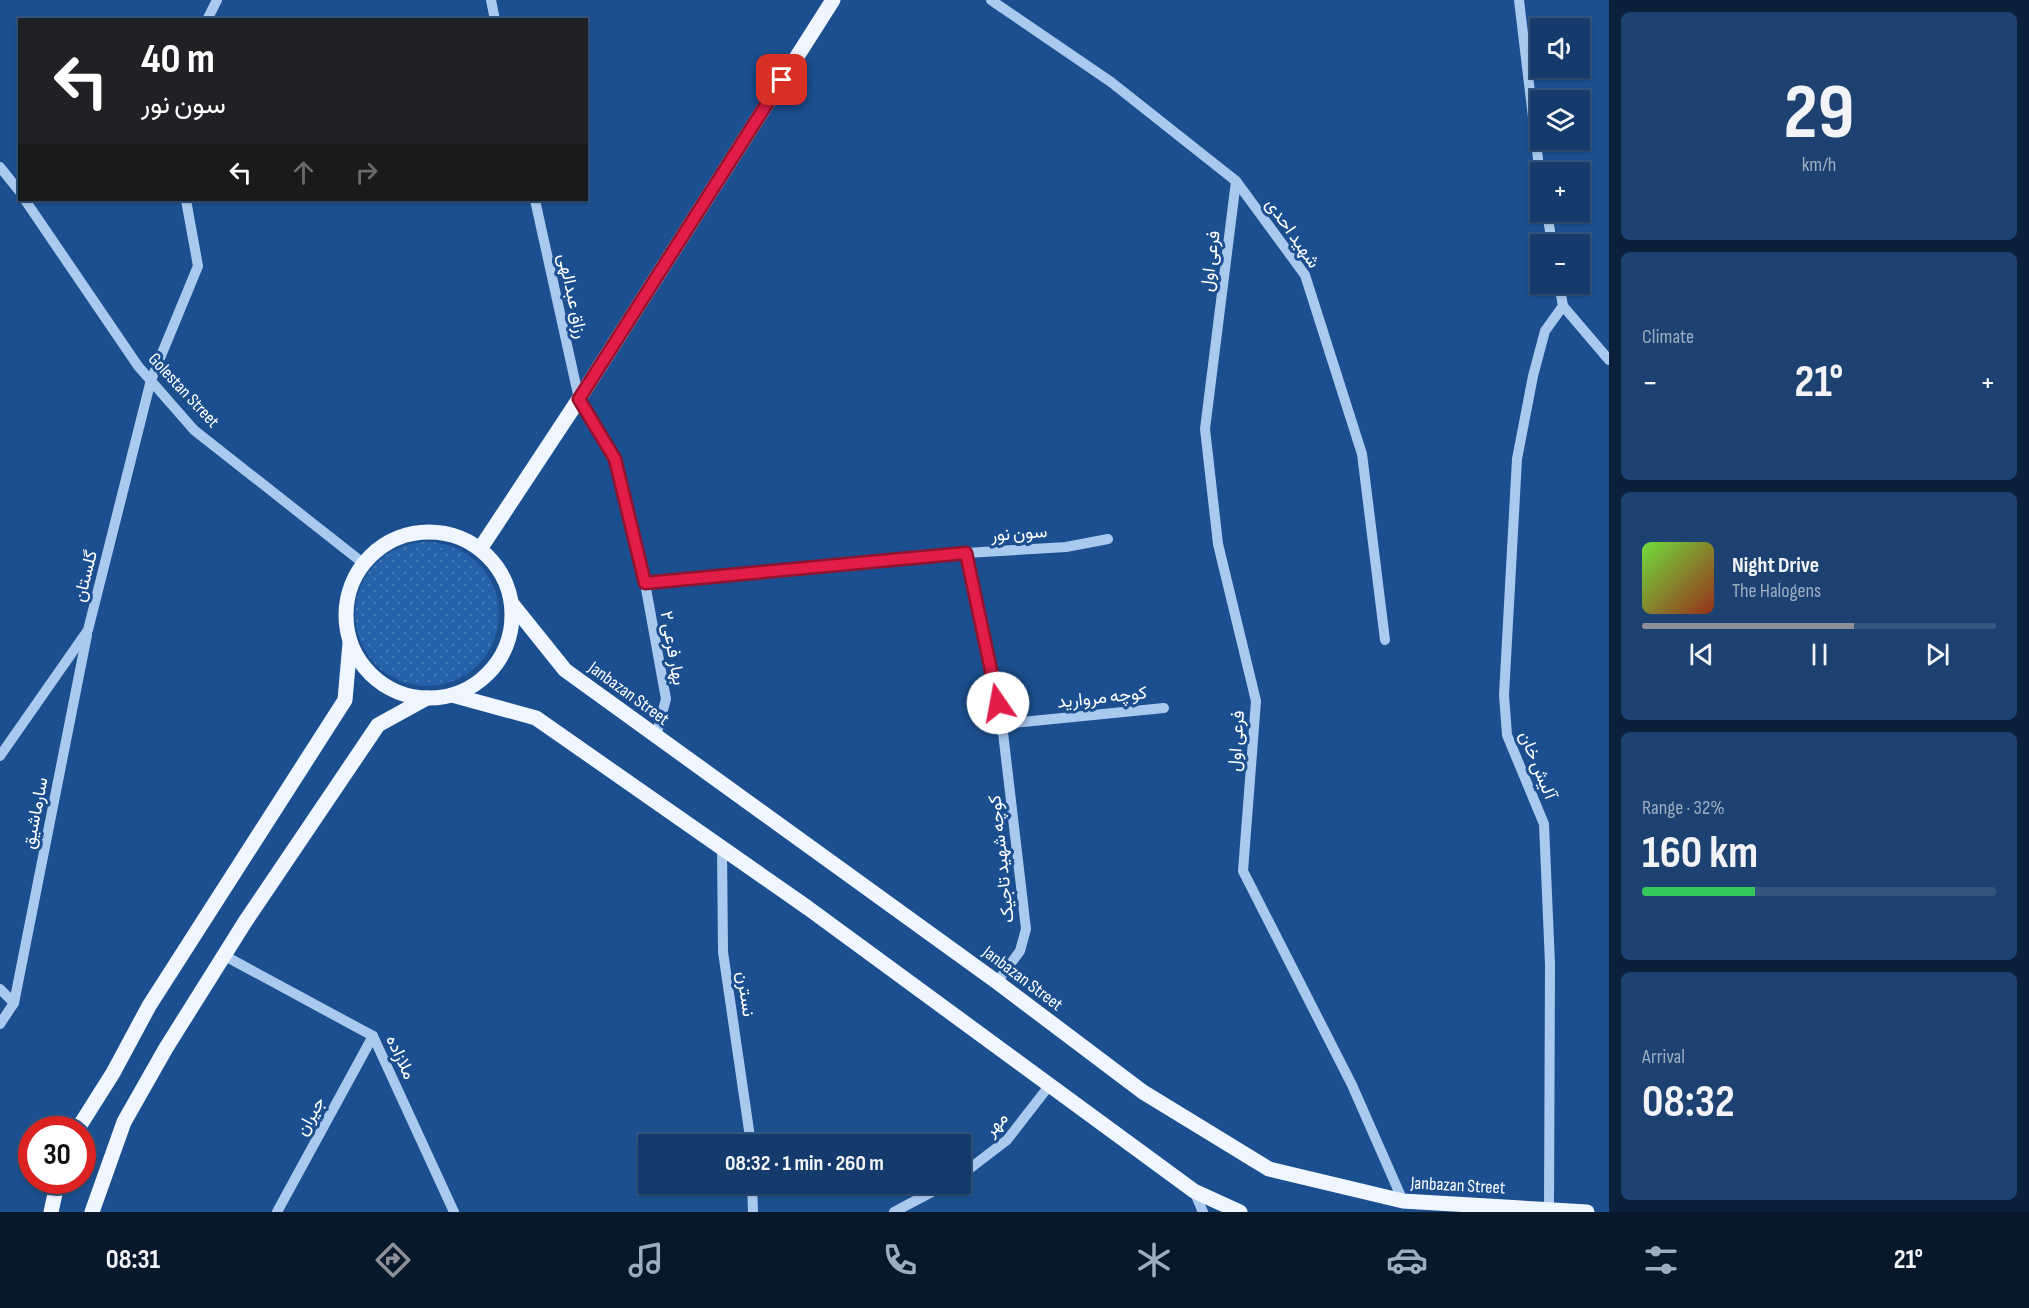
<!DOCTYPE html>
<html lang="en">
<head>
<meta charset="utf-8">
<style>
  :root { --surface:#143b6b; --page:#1d4271; --text:#f1f3f6; --muted:#9dadc1; --line:#33557e; --accent:#8c9099 }
  body { margin:0; font-family:"Sofia Sans Condensed",Vazirmatn,sans-serif; background:var(--page); color:var(--text); height:100vh; display:flex; flex-direction:column; font-size:22px; white-space:nowrap }
  * { box-sizing:border-box; margin:0 }
  p { font-size:20px; color:var(--muted) }
  .icon { flex:none; width:33px; height:33px; fill:none; stroke:currentColor; stroke-width:2; stroke-linecap:round; stroke-linejoin:round }
  .map { position:relative; flex:1; overflow:hidden }
  .side { display:flex; flex-direction:column; gap:12px; padding:12px; background:#0b203b; width:420px }
  .side>* { flex:none }
  .top-card { position:absolute; left:18px; top:18px; width:570px; height:183px; border-radius:0px; box-shadow:0 2px 4px #0004,0 0 0 2px var(--line); background:#202124; color:#fff; overflow:hidden }
  .fabs { position:absolute; left:1530px; top:18px; display:grid; gap:12px }
  .fabs a { display:grid; place-items:center; width:60px; height:60px; border-radius:0px; background:var(--surface); box-shadow:0 2px 4px #0004,0 0 0 2px var(--line); font-size:30px }
  .speed { position:absolute; left:18px; top:1116px; display:flex; gap:12px; font-size:30px; font-weight:700; text-align:center }
  .speed>* { display:grid; place-content:center; width:78px; height:78px; border-radius:50%; background:var(--surface); box-shadow:0 2px 4px #0004,0 0 0 2px var(--line); line-height:1 }
  .speed .limit { border:9px solid #d22; background:#fff; color:#111 }
  .pin { position:absolute; display:grid; place-items:center; width:51px; height:51px; color:#fff; margin:-26px; border-radius:12px; box-shadow:0 3px 9px #0006 }
  .me { position:absolute; width:66px; margin:-33px; rotate:348deg; stroke-linejoin:round; filter:drop-shadow(0 0 4px #0008) }
  .turn { display:flex; align-items:center; gap:21px; height:126px; padding:0 24px; font-size:27px }
  .turn .icon { width:78px; height:78px; stroke-width:2.5 }
  .turn b { display:block; font-size:42px; line-height:51px }
  .lanes { display:flex; align-items:center; height:57px; padding:0 24px; background:#0003; justify-content:center; gap:30px; direction:ltr }
  .lanes .off { opacity:.35 }
  .big { font-size:45px; font-weight:700; line-height:1.1 }
  .side .widget { flex:1; display:flex; flex-direction:column; justify-content:center; gap:9px; min-width:0; padding:0 21px; border-radius:9px; background:var(--page) }
  .side .dial { align-items:center; gap:0 }
  .dial b { font-size:78px; line-height:1 }
  .song { display:flex; align-items:center; gap:18px }
  .cover { width:72px; height:72px; border-radius:9px; background:linear-gradient(135deg,hsl(100 70% 55%),hsl(10 70% 35%)) }
  .played { height:6px; border-radius:3px; background:linear-gradient(90deg,var(--accent) 60%,var(--line) 60%) }
  .keys { display:flex; justify-content:space-around; direction:ltr }
  .heat { display:flex; justify-content:space-between; align-items:center; font-size:33px; direction:ltr }
  .charge { height:9px; border-radius:4px; background:linear-gradient(90deg,#34c759 32%,var(--line) 0) }
  .trip { position:absolute; left:638px; top:1134px; width:333px; height:60px; border-radius:0px; background:var(--surface); box-shadow:0 2px 4px #0004,0 0 0 2px var(--line); font-weight:700; line-height:60px; text-align:center }
  .menu { display:flex; height:96px; justify-content:space-around; align-items:center; background:#08182b; color:var(--muted) }
  .menu .icon { width:42px; height:42px }
  .menu .on { color:var(--accent) }
  .menu b { font-size:27px; color:var(--text) }
  main { display:flex; flex:1; min-height:0 }
  .map>svg:first-child { display:block }
</style>
</head>
<body>
<main>
<div class="map">
<svg width="1609" height="1212" viewBox="0 0 1609 1212">
  <defs>
    <pattern id="grass-dots" width="8" height="8" patternUnits="userSpaceOnUse" patternTransform="scale(1.5)"><rect width="8" height="8" fill="#2461a8"/><path d="M2 2h.1M6 6h.1" fill="none" stroke="#4579b5" stroke-width="1.8" stroke-linecap="round"/></pattern>
  </defs>
  <rect width="100%" height="100%" fill="#1b4f8f"/>
  <circle fill="url(#grass-dots)" cx="427" cy="614" r="72"/>
  <g fill="none" stroke-linecap="round" stroke-linejoin="round">
    <g stroke="#a9c9ee" stroke-width="10">
      <path d="M491,0L495,20"/>
      <path d="M991,0L1111,82L1236,181L1305,275L1362,454L1385,640"/>
      <path d="M1519,0L1540,176"/>
      <path d="M207,20L217,0"/>
      <path d="M0,167L20,192"/>
      <path d="M1236,181L1205,429L1218,544L1256,701L1243,871L1352,1085L1403,1201"/>
      <path d="M25,200L138,366L194,430L363,563"/>
      <path d="M535,200L579,399L615,459L645,583L666,699L656,736"/>
      <path d="M1547,212L1552,244"/>
      <path d="M1559,284L1563,306"/>
      <path d="M1563,306L1609,360"/>
      <path d="M966,553L1002,724L1164,708"/>
      <path d="M645,583L966,553L1066,547L1108,539"/>
      <path d="M0,756L88,630L151,380L198,266L186,200"/>
      <path d="M722,848L723,952L751,1144"/>
      <path d="M225,956L373,1036L454,1212"/>
      <path d="M997,982L1020,951L1026,929L1002,724"/>
      <path d="M0,989L14,1003L0,1024"/>
      <path d="M14,1003L87,635"/>
      <path d="M960,1176L1007,1140L1049,1086"/>
      <path d="M752,1184L753,1212"/>
      <path d="M1194,1191L1203,1212"/>
      <path d="M1549,1210L1550,964L1544,824L1507,735L1504,695L1517,459L1533,376L1545,331L1563,306"/>
      <path d="M277,1212L373,1036"/>
      <path d="M894,1212L947,1184"/>
    </g>
    <g stroke="#f0f6ff" stroke-width="15">
      <circle cx="429" cy="615" r="83"/>
      <path d="M480,549L579,399L833,0"/>
      <path d="M512,604L565,670L997,982L1143,1092L1269,1169L1403,1201L1587,1212"/>
      <path d="M452,695L536,718L808,908L1194,1191L1240,1212"/>
      <path d="M77,1130L113,1073L149,1006L345,700L350,643"/>
      <path d="M51,1212L58,1180"/>
      <path d="M92,1212L124,1122L166,1048L245,922L378,725L427,698"/>
    </g>
  </g>
  <g fill="none" stroke-linecap="round" stroke-linejoin="round">
    <g stroke="#92132f" stroke-width="15">
      <path id="route" d="M782,80L579,399L615,459L645,583L966,553L998,703"/>
    </g>
    <use href="#route" stroke="#e11d48" stroke-width="10"/>
  </g>
  <g text-anchor="middle" stroke-width="6" stroke-linejoin="round" paint-order="stroke">
    <g font-size="18" fill="#fff" stroke="#1b4f8f">
      <text transform="translate(1293 233) rotate(55)" y="6">شهید احدی</text>
      <text transform="translate(1210 261) rotate(-83)" y="6">فرعی اول</text>
      <text transform="translate(573 296) rotate(78)" y="6">رزاق عبدالهی</text>
      <text transform="translate(184 390) rotate(47)" y="6">Golestan Street</text>
      <text transform="translate(1019 533) rotate(-4)" y="6">سون نور</text>
      <text transform="translate(85 576) rotate(-76)" y="6">گلستان</text>
      <text transform="translate(673 648) rotate(80)" y="6">بهار فرعی ۲</text>
      <text transform="translate(629 693) rotate(36)" y="6">Janbazan Street</text>
      <text transform="translate(1102 697) rotate(-6)" y="6">کوچه مروارید</text>
      <text transform="translate(1236 741) rotate(-86)" y="6">فرعی اول</text>
      <text transform="translate(1538 765) rotate(68)" y="6">آلیش خان</text>
      <text transform="translate(35 813) rotate(-79)" y="6">سارماشیق</text>
      <text transform="translate(1001 859) rotate(-96)" y="6">کوچه شهید تاجیک</text>
      <text transform="translate(1023 978) rotate(37)" y="6">Janbazan Street</text>
      <text transform="translate(746 994) rotate(82)" y="6">نسترن</text>
      <text transform="translate(401 1057) rotate(65)" y="6">ملازاده</text>
      <text transform="translate(310 1116) rotate(-61)" y="6">جیران</text>
      <text transform="translate(996 1124) rotate(-47)" y="6">مهر</text>
      <text transform="translate(1458 1185) rotate(3)" y="6">Janbazan Street</text>
    </g>
  </g>
</svg>
<div class="fabs">
<a><svg class="icon" aria-label="sound" viewBox="0 0 24 24"><path d="M4 9h4l5-4v14l-5-4H4zM17 9q2 3 0 6"/></svg></a>
<a><svg class="icon" aria-label="layers" viewBox="0 0 24 24"><path d="M12 4l9 5-9 5-9-5zM3 14l9 5 9-5"/></svg></a>
<a>+</a>
<a>−</a>
</div>
<div class="speed"><div class="limit">30</div></div>
<div class="pin" style="left:782px;top:80px;background:#d93025"><svg class="icon" aria-label="arrive" viewBox="0 0 24 24"><path d="M6 21V4h12l-3 4 3 4H6"/></svg></div>
<svg class="me" style="left:998px;top:703px" viewBox="-20 -20 40 40"><circle r="19" fill="#fff"/><path d="M0-13L10 11 0 6-10 11z" fill="#e11d48"/></svg>
<div class="trip">08:32 · 1 min · 260 m</div>
<div class="top-card">
<div class="turn"><svg class="icon" aria-label="left" viewBox="0 0 24 24"><path d="M17 20v-9H6M10 6l-5 5 5 5"/></svg><div><b>40 m</b>سون نور</div></div>
<div class="lanes"><svg class="icon" aria-label="left" viewBox="0 0 24 24"><path d="M17 20v-9H6M10 6l-5 5 5 5"/></svg><svg class="icon off" aria-label="ahead" viewBox="0 0 24 24"><path d="M12 20V5M6 11l6-6 6 6"/></svg><svg class="icon off" aria-label="right" viewBox="0 0 24 24"><path d="M7 20v-9h11M14 6l5 5-5 5"/></svg></div>
</div>
</div>
<section class="side">
<div class="widget dial"><b>29</b><p>km/h</p></div>
<div class="widget"><p>Climate</p>
<div class="heat"><a>−</a><b class="big">21°</b><a>+</a></div>
</div>
<div class="widget">
<div class="song"><i class="cover"></i><div><b>Night Drive</b><p>The Halogens</p></div></div>
<div class="played"></div>
<div class="keys"><svg class="icon" aria-label="previous" viewBox="0 0 24 24"><path d="M18 5L8 12l10 7zM5 5v14"/></svg><svg class="icon" aria-label="pause" viewBox="0 0 24 24"><path d="M8 5v14M16 5v14"/></svg><svg class="icon" aria-label="next" viewBox="0 0 24 24"><path d="M6 5l10 7-10 7zM19 5v14"/></svg></div>
</div>
<div class="widget"><p>Range · 32%</p><b class="big">160 km</b><div class="charge"></div></div>
<div class="widget"><p>Arrival</p><b class="big">08:32</b></div>
</section>
</main>
<nav class="menu">
<b>08:31</b>
<svg class="icon on" aria-label="directions" viewBox="0 0 24 24"><path d="M12 3l9 9-9 9-9-9zM9 14v-3h6M13 9l2 2-2 2"/></svg>
<svg class="icon" aria-label="music" viewBox="0 0 24 24"><path d="M9 18V5l10-2v13"/><circle cx="6" cy="18" r="3"/><circle cx="16" cy="16" r="3"/></svg>
<svg class="icon" aria-label="phone" viewBox="0 0 24 24"><path d="M5 4h4l2 5-3 2q2 4 5 5l2-3 5 2v4C11 20 4 13 5 4z"/></svg>
<svg class="icon" aria-label="climate" viewBox="0 0 24 24"><path d="M12 3v18M4 7l16 10M4 17L20 7"/></svg>
<svg class="icon" aria-label="car" viewBox="0 0 24 24"><path d="M5 17H2v-5l4-1 3-4h7l3 4 3 1v5h-3M9 17h6M6 11h13"/><circle cx="7" cy="17" r="2"/><circle cx="17" cy="17" r="2"/></svg>
<svg class="icon" aria-label="filters" viewBox="0 0 24 24"><path d="M4 7h16M4 17h16"/><circle cx="9" cy="7" r="2"/><circle cx="15" cy="17" r="2"/></svg>
<b>21°</b>
</nav>
</body>
</html>
